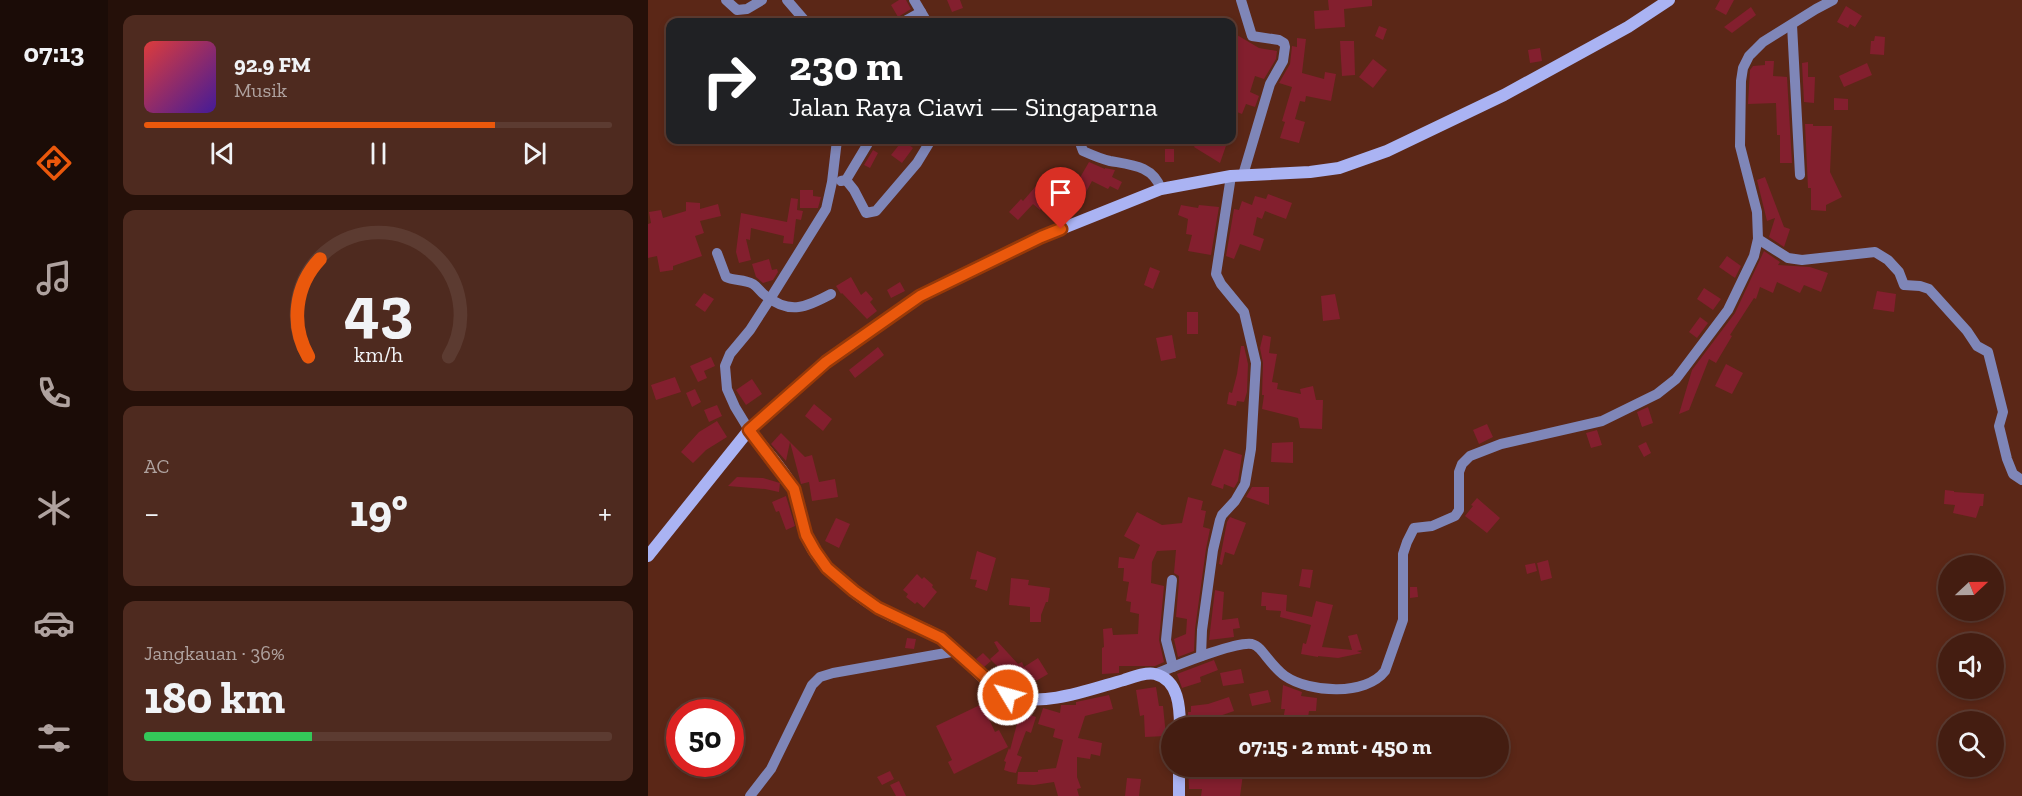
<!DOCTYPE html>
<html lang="id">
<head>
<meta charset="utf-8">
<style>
  :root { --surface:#441d11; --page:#4e2a1f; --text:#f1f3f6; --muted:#afa29f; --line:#5c3b31; --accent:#ea580c }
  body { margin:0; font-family:"Zilla Slab",serif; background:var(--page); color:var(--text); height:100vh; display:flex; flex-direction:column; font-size:22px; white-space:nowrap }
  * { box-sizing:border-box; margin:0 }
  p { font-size:20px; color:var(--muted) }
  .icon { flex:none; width:33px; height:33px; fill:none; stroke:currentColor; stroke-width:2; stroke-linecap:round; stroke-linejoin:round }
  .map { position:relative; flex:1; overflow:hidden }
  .panel { display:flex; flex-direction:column; gap:15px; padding:15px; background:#251009; width:540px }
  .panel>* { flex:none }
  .banner { position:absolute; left:18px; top:18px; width:570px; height:126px; border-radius:12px; box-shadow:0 3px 9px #0003,0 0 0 2px var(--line); background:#202124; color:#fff; overflow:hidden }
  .needle { width:39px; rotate:68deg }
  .controls { position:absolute; left:1290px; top:555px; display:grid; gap:12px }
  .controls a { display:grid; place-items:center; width:66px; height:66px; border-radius:50%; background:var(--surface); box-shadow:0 3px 9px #0003,0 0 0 2px var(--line); font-size:30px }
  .speed { position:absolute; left:18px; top:699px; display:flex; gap:12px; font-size:30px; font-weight:700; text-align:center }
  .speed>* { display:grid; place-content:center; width:78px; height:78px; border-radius:50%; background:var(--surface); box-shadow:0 3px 9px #0003,0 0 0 2px var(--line); line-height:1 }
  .speed .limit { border:9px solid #d22; background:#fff; color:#111 }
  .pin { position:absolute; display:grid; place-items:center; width:51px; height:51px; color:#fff; margin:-62px -26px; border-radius:50% 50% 50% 0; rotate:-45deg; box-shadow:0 0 6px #0007 }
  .pin .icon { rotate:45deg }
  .me { position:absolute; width:66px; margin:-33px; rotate:307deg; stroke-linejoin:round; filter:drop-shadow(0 0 4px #0008) }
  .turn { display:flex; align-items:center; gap:21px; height:126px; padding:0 24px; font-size:27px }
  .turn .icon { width:78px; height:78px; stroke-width:2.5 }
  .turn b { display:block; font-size:42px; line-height:51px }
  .big { font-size:45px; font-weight:700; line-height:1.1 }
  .panel .card { flex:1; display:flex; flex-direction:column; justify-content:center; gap:9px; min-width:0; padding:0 21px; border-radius:12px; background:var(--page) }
  .panel .dial { align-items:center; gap:0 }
  .dial svg { height:156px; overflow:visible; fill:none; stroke:var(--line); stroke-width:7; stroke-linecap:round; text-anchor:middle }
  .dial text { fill:var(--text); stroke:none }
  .song { display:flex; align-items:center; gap:18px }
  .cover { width:72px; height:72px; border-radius:9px; background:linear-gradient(135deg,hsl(0 70% 55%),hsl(260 70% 35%)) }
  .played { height:6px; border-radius:3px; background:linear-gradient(90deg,var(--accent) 75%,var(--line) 75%) }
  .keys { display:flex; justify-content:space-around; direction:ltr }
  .heat { display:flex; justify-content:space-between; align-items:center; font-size:33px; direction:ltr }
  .charge { height:9px; border-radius:4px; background:linear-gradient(90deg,#34c759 36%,var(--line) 0) }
  .trip { position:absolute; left:513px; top:717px; width:348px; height:60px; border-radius:30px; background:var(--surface); box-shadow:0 3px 9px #0003,0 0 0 2px var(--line); font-weight:700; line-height:60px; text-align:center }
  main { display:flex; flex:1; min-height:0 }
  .dock { display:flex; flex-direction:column; width:108px; justify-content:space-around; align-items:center; background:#1b0c07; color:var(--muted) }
  .dock .icon { width:42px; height:42px }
  .dock .on { color:var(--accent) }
  .dock b { font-size:27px; color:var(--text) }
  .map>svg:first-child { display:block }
</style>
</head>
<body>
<main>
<nav class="dock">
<b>07:13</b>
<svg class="icon on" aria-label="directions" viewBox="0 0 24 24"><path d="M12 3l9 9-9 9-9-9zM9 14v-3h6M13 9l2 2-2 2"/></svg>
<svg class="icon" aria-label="music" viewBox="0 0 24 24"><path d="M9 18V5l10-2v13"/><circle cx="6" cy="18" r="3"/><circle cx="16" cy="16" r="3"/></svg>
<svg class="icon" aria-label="phone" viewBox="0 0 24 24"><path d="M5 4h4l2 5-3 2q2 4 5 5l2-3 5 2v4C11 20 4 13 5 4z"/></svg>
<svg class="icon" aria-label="climate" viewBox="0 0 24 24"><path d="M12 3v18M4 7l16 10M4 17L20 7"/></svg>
<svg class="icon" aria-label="car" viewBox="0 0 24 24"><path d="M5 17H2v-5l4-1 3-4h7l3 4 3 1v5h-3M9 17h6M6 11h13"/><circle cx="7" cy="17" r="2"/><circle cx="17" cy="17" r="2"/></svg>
<svg class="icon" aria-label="filters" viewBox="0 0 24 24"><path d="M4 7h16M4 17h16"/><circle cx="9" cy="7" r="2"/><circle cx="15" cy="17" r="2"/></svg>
</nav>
<section class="panel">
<div class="card">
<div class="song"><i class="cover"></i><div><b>92.9 FM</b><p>Musik</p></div></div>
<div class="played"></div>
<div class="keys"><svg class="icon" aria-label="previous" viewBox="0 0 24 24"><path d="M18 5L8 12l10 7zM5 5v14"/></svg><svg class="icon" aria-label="pause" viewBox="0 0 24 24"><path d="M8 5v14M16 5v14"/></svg><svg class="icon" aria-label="next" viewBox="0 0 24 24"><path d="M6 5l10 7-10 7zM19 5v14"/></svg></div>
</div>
<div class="card dial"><svg viewBox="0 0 100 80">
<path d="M14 69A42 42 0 1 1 86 69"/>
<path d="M14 69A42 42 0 0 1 20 19" stroke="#ea580c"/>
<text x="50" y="56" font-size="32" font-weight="700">43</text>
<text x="50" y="72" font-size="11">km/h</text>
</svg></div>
<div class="card"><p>AC</p>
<div class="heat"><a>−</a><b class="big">19°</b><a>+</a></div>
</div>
<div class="card"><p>Jangkauan · 36%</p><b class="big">180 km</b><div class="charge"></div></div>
</section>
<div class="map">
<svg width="1374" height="796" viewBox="0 0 1374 796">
  <rect width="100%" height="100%" fill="#5b2717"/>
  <g fill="#831f2e">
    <path d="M251,0H258L263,9L250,17L243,5Z"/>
    <path d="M299,0H312L315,8L304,12Z"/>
    <path d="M680,0H724V6L696,9L697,27L667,29L666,11L681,10Z"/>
    <path d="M1072,0H1086L1078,15L1067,9Z"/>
    <path d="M1198,6L1214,16L1207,27L1202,24L1200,28L1189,22Z"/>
    <path d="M1103,7L1108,15L1084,33L1076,27Z"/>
    <path d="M731,26L739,29L735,40L727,36Z"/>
    <path d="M584,32L611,48L629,51L628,59L616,79L607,76L602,92L611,96L607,107L598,104L594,114L584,110Z"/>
    <path d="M1227,36L1237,37L1236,55L1222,54L1223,41H1226Z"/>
    <path d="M649,38L658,39L654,73L676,79L677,72L688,74L683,101L658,96L657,102L652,101L647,119L657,122L651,143L632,138L637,122L634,121L644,87L631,83L642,64L644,46L649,47Z"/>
    <path d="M692,41H706L707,75L694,76Z"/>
    <path d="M892,48L894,61L882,63L880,50Z"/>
    <path d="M725,59L739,70L725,88L711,77Z"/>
    <path d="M1117,61H1126L1125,76L1139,77L1144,163H1132V135H1129L1128,103L1100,104L1102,70L1105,66L1117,65Z"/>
    <path d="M1160,62V77H1167L1166,103L1156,102L1154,63Z"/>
    <path d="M1219,63L1224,75L1196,87L1191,76Z"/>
    <path d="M1186,98L1200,99V110H1186Z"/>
    <path d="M1157,124H1165V126H1184L1182,172L1194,197L1178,205V211L1163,210V188H1160Z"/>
    <path d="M255,140L265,148L254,163L243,155Z"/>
    <path d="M550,140H580L572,163L546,147Z"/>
    <rect x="517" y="149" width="9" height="13"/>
    <path d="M225,150L230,153L222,168L216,165Z"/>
    <path d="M441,162L457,169V168L467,170L464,177L474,182L470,190L462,186L460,189L444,181L437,194L426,188Z"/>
    <path d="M1117,177L1136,227L1142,229L1136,247L1121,237L1127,218L1119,221L1109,180Z"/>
    <path d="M388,186L402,198L392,210L385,204L370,220L361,212L373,199L375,201Z"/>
    <path d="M152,190H165V196L173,197L170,208H152Z"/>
    <path d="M620,194L644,203L638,219L617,211L614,219L609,217L605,235L616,239L612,251L592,244L586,259L578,256L586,209L591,210L594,201L604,205L607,196L618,199Z"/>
    <path d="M143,198L150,199L149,210L155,211L153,220L148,219L145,244L135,243L136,236L103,228L102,240L98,239L103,260L91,263L88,252L93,213L139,222Z"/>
    <path d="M38,202L52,203V209L70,204L73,216L52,221L56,233L47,236L54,256L25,266V270L12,272L9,256L0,258V224L3,223L1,212L13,210L15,218L38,211Z"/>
    <path d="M533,205L544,207L550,208L551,205L571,207L563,255L540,251L544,235L538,234L540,219L530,215Z"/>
    <path d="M1116,251L1132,262L1130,265L1162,267L1180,273L1173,292L1156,285L1152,293L1129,282L1125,293L1112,287L1108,299L1106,298L1082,335L1084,336L1068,363L1061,359L1041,410L1031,414L1044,370L1087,313Z"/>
    <path d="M1079,256L1093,266L1087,278L1071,267Z"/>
    <path d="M121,259L124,270L129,269L130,272L125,280L115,283L108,277L104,264Z"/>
    <path d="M502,267L512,271L505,289L496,285Z"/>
    <path d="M203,277L213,295L218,291L225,299L222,302L229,311L219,319L194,293L193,294L188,286Z"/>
    <path d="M252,282L257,291L243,298L239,290Z"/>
    <path d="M1056,288L1073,299L1065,310L1049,299Z"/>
    <path d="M1229,291L1248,294L1246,312L1225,309Z"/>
    <path d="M56,293L66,299L57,312L47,305Z"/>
    <path d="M687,294L692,319L675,321L673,296Z"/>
    <rect x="539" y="312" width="11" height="22"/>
    <path d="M1052,317L1060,323L1049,338L1041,332Z"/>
    <path d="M524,335L528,358L513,361L508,338Z"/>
    <path d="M615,335L623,337L621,353L629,354L624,382L630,383L629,389L653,394L652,389L665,386L668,400H675L674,429L652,428L650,418L614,409L616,395H614L615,363L612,348Z"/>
    <path d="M593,346H596L600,364L599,392L596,402L589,401L588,406L579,404L581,392L584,393L589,374Z"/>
    <path d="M230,347L236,355L207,378L201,370Z"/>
    <path d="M63,357L67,366L56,371L59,378L50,382L42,366Z"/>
    <path d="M1078,364L1095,373L1084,394L1067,386Z"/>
    <path d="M27,377L33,392L8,400L3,385Z"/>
    <path d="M104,379L114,394L98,405L88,390Z"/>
    <path d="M47,389L53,402L44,407L38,393Z"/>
    <path d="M166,404L184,419L175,431L157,416Z"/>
    <path d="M69,405L74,416L61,422L56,410Z"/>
    <path d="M1000,407L1005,423L994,427L989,412Z"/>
    <path d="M69,421L79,437L58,450L45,463L33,452L51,432Z"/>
    <path d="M839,424L845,437L831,444L825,430Z"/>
    <path d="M949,430L954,445L943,448L938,433Z"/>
    <path d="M133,433L142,442L138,461L123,444Z"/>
    <path d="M142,442L157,457L164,455L171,482L187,479L190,497L164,501L161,482L153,484Z"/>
    <path d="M645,442V463L623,462L624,443Z"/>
    <path d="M998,442L1003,453L996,457L990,446Z"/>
    <path d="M576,449L594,455L590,481L586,488L576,484L575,489L563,485Z"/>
    <path d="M89,477L115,478L132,483L131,492L117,489L80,486Z"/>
    <path d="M604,487H621V505L598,497Z"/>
    <path d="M1297,490L1306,491V492L1336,494L1335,506H1332L1328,518L1305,513L1307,505L1296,504Z"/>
    <path d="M138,496L147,526L138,530L131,511L128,512L124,502Z"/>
    <path d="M540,497L555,501L553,510L558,511L555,527L562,529L558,549L547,629L546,651L530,657L526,639L538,634L539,619L528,617L531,581V576L526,573L528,550L509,551L504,562L503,583L516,586L511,640L516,662L507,666H471V673L454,674V648L456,647L455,629L464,628L465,635L490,634L491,614L482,612L483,602L478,601L481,582L475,581L476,568H470L471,557L486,559L492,545L476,536L489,512L514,525L534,523Z"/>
    <path d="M829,498L852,518L839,533L817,516L825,506L823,505Z"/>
    <path d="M582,517L598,523L586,555L577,552L574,565L571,564L579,522Z"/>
    <path d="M188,518L202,524L191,548L177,541Z"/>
    <path d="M329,551L348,558L339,591L327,587L329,580L322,579Z"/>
    <path d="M900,560L904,578L893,581L889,563Z"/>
    <path d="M887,563L889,571L879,574L877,565Z"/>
    <path d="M654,569L665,570L662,588L651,586Z"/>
    <path d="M269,574L274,579L276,577L285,585L284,587L289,592L276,608L269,602L267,604L258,597L260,594L255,590Z"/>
    <path d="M363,578L381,580L380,585L402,588L400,602H398L393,615V622H382V607L361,605Z"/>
    <path d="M762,587H769L770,597L762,598Z"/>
    <path d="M567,590L576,592L574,620L590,618L592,628L585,629L586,637L561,640Z"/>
    <path d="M614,592L639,595L638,611L664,617L668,601L685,605L674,647L704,650L700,636L709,634L714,650L709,651L714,653L690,658L670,656V657L653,654L655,643L658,644L663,625L632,617L633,611L618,610V606H613Z"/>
    <path d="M259,638L268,639L266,649L257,648Z"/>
    <path d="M349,641L370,664L374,662L376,667L390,658L400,674L388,681L387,679L370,687L358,666L353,670L342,659L351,651L346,642Z"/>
    <path d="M335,653L343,661L336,667L328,659Z"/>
    <path d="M566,660L570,670L552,677L553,682L534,688L529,674Z"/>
    <path d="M593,669L596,683L575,686L572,673Z"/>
    <path d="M635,685L654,692L653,696L669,698L668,711H661L659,724L635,720L637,709H633Z"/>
    <path d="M508,687L511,706H515L518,736L497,737L496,715L492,716L488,690Z"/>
    <path d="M620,690L623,702L604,706L601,694Z"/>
    <path d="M461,695L465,709L437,716L430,738L454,743L452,756L443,754L442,759L429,757V777L433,788L429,789L431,796H410L406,782L386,785L369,784L370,772H390V770L408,768L415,740L405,737L407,729L390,724L395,708L412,713L413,705H428V702Z"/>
    <path d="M581,697L586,711L563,719L564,722L556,723V728H540V712H543V706L560,704Z"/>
    <path d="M334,704L347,732L351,730L360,747L306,774L300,762L304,760L288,726Z"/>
    <path d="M376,713L388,717L383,733L378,731L369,755L374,757L368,773L362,772L356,770L358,762L356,761L361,748L362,750L370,720L374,721Z"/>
    <path d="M678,716L690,717L689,728H676Z"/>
    <path d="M540,766H589L588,773L595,774L592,796H553L554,789H541Z"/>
    <path d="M242,771L246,779L234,785L229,777Z"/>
    <path d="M479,778L493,779L491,796H477Z"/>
    <path d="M251,781L258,796H248L242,785Z"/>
  </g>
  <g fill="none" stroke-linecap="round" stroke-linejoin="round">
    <g stroke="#7f86b8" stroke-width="10">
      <path d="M78,0L89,10L99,9L114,0"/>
      <path d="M139,0L158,22"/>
      <path d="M266,0L279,22"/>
      <path d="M593,0L604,36L631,40L636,43L637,47L635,61L622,84L595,175"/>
      <path d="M255,22L273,12"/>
      <path d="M1144,25L1152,175"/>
      <path d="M431,140L435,151C444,155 453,159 462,161C484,165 505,166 513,189"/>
      <path d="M198,180L206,190L218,213L228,211L269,163L283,140"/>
      <path d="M193,181L198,180L222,140"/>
      <path d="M1110,239L1140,258L1154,260L1227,252L1240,260L1251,272L1256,285L1272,286L1281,289L1319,331L1329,346L1340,352L1355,412L1351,426L1359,459L1365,474L1374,480"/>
      <path d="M69,253L78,277C86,281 96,279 105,284C110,287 113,293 118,296C142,315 159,307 183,294"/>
      <path d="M101,430L87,407L79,389L77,366L82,354L102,330L122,299L178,209L184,182L189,140"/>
      <path d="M524,580L518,640L525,667"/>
      <path d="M553,656L554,630L565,550L572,520L574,515L587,501L597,484L603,449L608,363L596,312L573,284L568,274L583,176"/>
      <path d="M507,674C525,667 587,641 604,644C608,645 609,646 612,649C620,658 627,669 637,676C662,693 718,696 737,671L755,620V554L759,542L766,528L784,526L807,516L811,510V472L814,464L822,456L853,444L954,421L1009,394L1028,379L1080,310L1106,256L1110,239L1109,212L1092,146L1093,81L1095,68L1101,56L1115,42L1168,9L1185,0"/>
      <path d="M102,796L123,769L164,685L172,677L185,673L309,651"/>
    </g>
    <g stroke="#aab3f3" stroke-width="12">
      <path d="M101,430C115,448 134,467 145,488C150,498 152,511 154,522C158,540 168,557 181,569C198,587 220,604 242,615C260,623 280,628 296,640C315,655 339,687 361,695C395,708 443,689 476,680C485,677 498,672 507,674C531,680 532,708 532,728"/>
      <path d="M0,556L101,430L178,362L272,296L393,237L513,189L583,176L662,172L691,168L739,151L856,95L980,27L1021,0"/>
      <path d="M531,796V766"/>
    </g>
  </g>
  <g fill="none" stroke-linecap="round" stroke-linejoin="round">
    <g stroke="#983908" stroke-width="15">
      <path id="route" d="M360,695L349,688L293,638L230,608L206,591L179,568L167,551L158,535L146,489L101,430L178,362L272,296L393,237L413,229"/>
    </g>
    <use href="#route" stroke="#ea580c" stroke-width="10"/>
  </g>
</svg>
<div class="controls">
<a><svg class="needle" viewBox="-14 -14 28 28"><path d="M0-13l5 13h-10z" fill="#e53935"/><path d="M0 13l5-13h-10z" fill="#afa29f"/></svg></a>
<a><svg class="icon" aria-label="sound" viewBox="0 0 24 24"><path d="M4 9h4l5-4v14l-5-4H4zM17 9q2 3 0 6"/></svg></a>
<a><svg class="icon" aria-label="search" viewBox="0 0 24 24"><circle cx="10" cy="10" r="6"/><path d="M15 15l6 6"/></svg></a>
</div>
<div class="speed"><div class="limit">50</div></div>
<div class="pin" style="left:413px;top:229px;background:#d93025"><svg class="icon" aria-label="arrive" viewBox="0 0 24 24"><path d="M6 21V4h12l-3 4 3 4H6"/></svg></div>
<svg class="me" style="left:360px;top:695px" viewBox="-20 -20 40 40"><circle r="17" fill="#ea580c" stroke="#fff" stroke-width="3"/><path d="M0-11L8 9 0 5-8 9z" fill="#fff"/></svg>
<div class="trip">07:15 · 2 mnt · 450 m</div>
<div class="banner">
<div class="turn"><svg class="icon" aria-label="right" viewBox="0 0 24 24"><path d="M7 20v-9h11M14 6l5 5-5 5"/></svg><div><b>230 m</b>Jalan Raya Ciawi — Singaparna</div></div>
</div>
</div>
</main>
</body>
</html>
